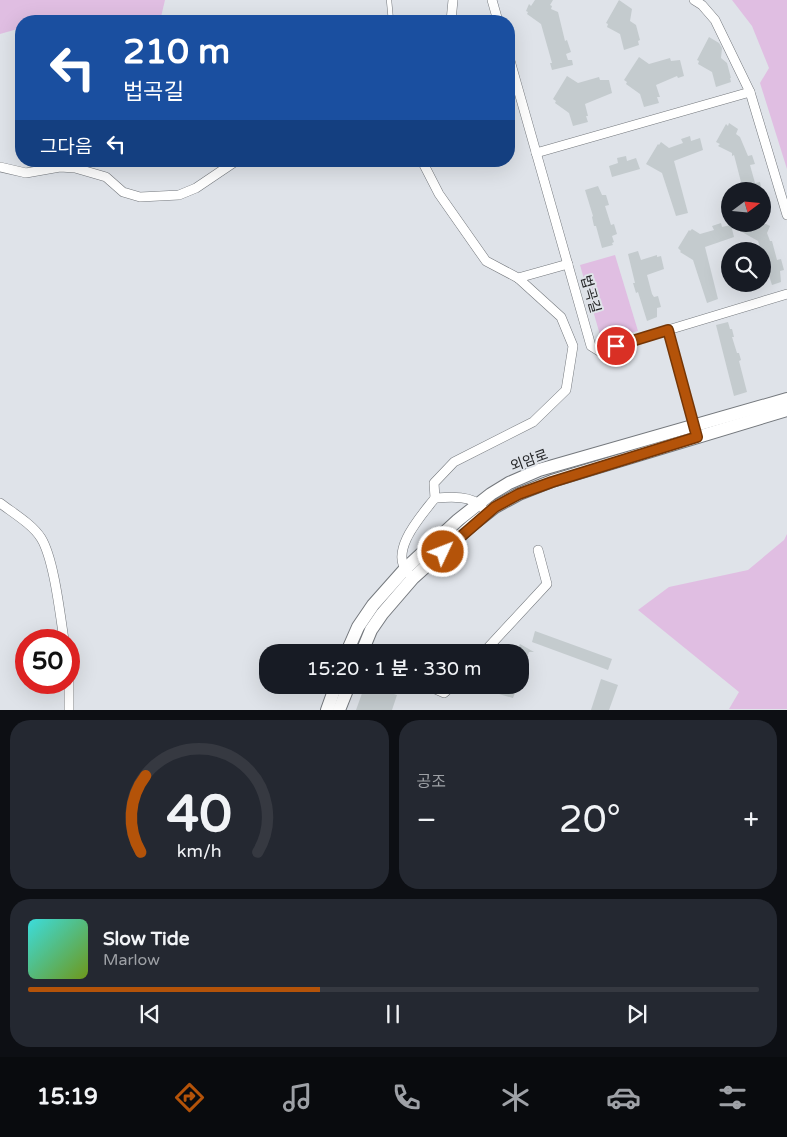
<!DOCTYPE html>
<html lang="ko">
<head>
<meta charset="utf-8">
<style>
  :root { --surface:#171b24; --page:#242831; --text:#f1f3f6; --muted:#9ea1a6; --line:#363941; --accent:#b45309 }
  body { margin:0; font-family:"Varela Round","Noto Sans KR",sans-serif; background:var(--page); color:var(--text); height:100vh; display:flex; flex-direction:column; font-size:19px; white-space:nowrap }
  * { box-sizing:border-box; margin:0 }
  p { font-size:16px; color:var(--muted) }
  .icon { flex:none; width:28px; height:28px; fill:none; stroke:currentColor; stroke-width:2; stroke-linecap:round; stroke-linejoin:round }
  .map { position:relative; height:710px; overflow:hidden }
  .panel { display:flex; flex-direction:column; gap:10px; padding:10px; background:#0d0f14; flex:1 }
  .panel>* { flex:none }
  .banner { position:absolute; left:15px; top:15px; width:500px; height:152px; border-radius:20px; box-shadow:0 5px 20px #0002; background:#1a4fa0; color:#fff; overflow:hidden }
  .needle { width:32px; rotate:74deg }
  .fabs { position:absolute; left:721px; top:182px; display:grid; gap:10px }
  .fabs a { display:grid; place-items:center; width:50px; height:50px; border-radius:50%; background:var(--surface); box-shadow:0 5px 20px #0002; font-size:25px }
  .speed { position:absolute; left:15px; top:629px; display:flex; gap:10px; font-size:25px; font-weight:700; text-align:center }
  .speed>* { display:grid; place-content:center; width:65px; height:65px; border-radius:50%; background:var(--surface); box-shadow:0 5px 20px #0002; line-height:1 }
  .speed .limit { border:8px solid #d22; background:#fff; color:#111 }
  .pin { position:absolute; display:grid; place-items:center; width:42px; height:42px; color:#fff; margin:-21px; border:2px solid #fff; border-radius:50%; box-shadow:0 1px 5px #0007 }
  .me { position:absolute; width:55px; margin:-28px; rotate:47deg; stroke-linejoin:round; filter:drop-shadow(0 0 4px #0008) }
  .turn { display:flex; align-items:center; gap:18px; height:105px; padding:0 25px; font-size:22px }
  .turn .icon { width:65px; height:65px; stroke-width:2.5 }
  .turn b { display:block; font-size:35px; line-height:42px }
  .then { display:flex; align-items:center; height:48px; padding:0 25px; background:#0003; gap:10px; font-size:19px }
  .big { font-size:38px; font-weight:600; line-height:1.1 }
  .panel .tile { flex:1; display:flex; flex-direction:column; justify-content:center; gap:8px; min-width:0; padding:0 18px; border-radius:20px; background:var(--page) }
  .panel .dial { align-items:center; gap:0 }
  .dial svg { height:130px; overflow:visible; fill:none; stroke:var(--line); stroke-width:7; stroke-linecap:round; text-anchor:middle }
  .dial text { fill:var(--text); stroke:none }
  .song { display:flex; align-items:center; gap:15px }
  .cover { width:60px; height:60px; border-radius:8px; background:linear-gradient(135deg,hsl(180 70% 55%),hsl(80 70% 35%)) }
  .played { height:5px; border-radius:2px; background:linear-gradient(90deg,var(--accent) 40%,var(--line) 40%) }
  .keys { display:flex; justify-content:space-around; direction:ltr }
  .heat { display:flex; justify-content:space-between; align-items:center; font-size:28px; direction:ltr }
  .panel .tiles { flex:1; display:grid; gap:10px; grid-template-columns:1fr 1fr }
  .tile:last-child { grid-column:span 2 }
  .trip { position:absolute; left:259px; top:644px; width:270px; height:50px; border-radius:20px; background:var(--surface); box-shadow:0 5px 20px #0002; font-weight:600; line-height:50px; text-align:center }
  .tab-bar { display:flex; height:80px; justify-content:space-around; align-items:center; background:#090b0e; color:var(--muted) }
  .tab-bar .icon { width:35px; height:35px }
  .tab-bar .current { color:var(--accent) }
  .tab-bar b { font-size:22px; color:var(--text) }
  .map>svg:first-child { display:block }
</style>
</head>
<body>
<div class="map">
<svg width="787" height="710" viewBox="0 0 787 710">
  <rect width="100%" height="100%" fill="#dfe3e9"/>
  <g fill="#e0bee2">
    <path d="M0,0H165L160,21H72L58,17L43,21H21V28L0,34Z"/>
    <path d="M732,0H787V169L760,83L769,68L752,26Z"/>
    <path d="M615,255L638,331L607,339L600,335L580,265Z"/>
    <path d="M787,534V709H729L739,692L638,610L669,587L748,570L784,540Z"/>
  </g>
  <g fill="#c4cbce">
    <path d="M535,0H553L550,5L552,6L551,9L558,12L565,41L567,40L571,52L566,54L568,60H572L573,65L552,70L550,63H552L541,24L527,14L528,12L526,11L529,4L531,6Z"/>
    <path d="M619,0L632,9L630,21L636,25L640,40L638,41L639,45L624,50L620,34L607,27L608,24L606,23Z"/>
    <path d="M709,37L719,43L722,48L721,58L727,63L731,78H730L731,82L716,87L712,72L698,64L699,61L697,60Z"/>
    <path d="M639,57L649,64L670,58L671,61L680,60L684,76L678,78L677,76L656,85L660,97H657L659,103L644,107L640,94L626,84L627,82L624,80Z"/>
    <path d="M567,76L578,83L599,77L600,80H609L612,93L585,104L588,116H586L588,122L573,126L569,113L555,103L556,101L553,99Z"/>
    <path d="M729,123L738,129L736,134L740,137L748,156L752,155L755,164L750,165L755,183L760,182L762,191H745L742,182H741L734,155L732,156V153L718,146L720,144L716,142L726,124L728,126Z"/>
    <path d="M690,136L691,141L700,138L703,150L674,161L688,213L676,216L662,173L646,164L658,144L659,145L661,142L669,148L683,143L681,139Z"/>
    <path d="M626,156L627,161L636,158L640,169L612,177L609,166L618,163L617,158Z"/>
    <path d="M598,186L602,195H606L609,205L605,206L611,225L614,224L617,234L612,236L614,242L612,243L613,245L602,248L596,226H594L592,217L593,216L585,190Z"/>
    <path d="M721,223L722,227L731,225L734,237L705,247L718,299L707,303L693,260L680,252L681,251L678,248L689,230L690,231L692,229L700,234L714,230L712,226Z"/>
    <path d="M747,224H766L770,226L767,233L770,241H772L777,260L781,259L784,270L780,271L781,282L772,285L758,241L742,232Z"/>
    <path d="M638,251L641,260L657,255V257L661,256L664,269L647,275L652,294L654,297L658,296L661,307L657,308V317L647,321L638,292L636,293L633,283H635L628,254Z"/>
    <path d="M728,322L730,329H732L734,337H732L737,353H739L741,360L739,361L747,392L734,396L716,325Z"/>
    <path d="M535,631L612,659L608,670L532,642Z"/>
    <path d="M520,644L534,652H529L521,676L520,652H516Z"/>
    <path d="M601,679L618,685L609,710H591Z"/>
    <path d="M365,685L397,695L392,710H356Z"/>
    <path d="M503,685H518L513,698L499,694Z"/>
  </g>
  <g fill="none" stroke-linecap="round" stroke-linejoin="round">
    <g stroke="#74787d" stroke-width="5.5">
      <path id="lane" d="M389,0L391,21"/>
    </g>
    <g stroke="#74787d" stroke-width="10">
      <g id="street">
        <path d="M492,0L498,21"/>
        <path d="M694,0L702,5L715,20L750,92L787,215"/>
        <path d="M451,21L453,0"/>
        <path d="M509,57L591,346L599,351L668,330L695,430"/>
        <path d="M536,153L750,92"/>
        <path d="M422,161L439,194L486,261L518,278L568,264"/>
        <path d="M0,167L26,173L60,167L75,168L106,177L123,192L140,197L179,195L196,188L236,161"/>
        <path d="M668,330L787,294"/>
        <path d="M435,498C449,497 472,495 482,507"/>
        <path d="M0,503C13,513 32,524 41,538C54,559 60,614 64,640"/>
        <path d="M408,573C388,551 422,515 435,498L434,483L454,462L533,422L566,390L573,346L561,317L518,278"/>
        <path d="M484,652L547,584L538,550"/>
        <path d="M426,685L444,693L453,685"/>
        <path d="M69,710V677"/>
      </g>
    </g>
    <g stroke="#74787d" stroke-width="14">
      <g id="secondary">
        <path d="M347,652L358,627L373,605L405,569L458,520L491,494L509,483L539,470L787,399"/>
        <path d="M362,652L371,630L382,614L413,578L471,526L495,507L519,494L552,481L787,410"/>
        <path d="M327,710L336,685"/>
        <path d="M339,710L349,685"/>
      </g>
    </g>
    <use href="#lane" stroke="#fff" stroke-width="4.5"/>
    <use href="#street" stroke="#fff" stroke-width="9"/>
    <use href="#secondary" stroke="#fff" stroke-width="12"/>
  </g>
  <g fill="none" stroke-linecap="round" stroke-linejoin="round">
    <g stroke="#753606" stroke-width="12">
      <path id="route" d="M443,552L495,507L519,494L552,482L697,437L668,330L616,346"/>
    </g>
    <use href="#route" stroke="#b45309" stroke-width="9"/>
  </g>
  <g text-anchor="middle" stroke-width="4" stroke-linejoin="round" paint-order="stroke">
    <g font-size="14" fill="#232426" stroke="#dfe3e9">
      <text transform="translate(591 294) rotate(74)" y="5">법곡길</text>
      <text transform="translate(529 460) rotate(-20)" y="5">외암로</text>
    </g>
  </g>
</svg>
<div class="fabs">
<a><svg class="needle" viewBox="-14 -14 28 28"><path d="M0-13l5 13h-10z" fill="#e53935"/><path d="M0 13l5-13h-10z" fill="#9ea1a6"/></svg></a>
<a><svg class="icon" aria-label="search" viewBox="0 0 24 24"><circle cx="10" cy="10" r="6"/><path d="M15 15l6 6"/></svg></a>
</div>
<div class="speed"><div class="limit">50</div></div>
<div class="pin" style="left:616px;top:346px;background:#d93025"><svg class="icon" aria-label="arrive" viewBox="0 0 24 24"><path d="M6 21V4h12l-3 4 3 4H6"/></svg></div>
<svg class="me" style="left:443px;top:552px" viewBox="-20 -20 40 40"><circle r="17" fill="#b45309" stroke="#fff" stroke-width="3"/><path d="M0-11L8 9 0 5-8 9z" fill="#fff"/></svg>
<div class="trip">15:20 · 1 분 · 330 m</div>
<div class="banner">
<div class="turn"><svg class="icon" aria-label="left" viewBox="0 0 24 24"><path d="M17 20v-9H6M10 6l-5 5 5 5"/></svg><div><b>210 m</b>법곡길</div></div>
<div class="then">그다음<svg class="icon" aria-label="left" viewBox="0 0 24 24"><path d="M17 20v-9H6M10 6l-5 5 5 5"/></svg></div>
</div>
</div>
<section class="panel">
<div class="tiles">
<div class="tile dial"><svg viewBox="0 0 100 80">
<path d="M14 69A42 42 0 1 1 86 69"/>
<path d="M14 69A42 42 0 0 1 17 22" stroke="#b45309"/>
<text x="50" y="56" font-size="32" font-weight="700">40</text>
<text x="50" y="72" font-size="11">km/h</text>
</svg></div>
<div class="tile"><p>공조</p>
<div class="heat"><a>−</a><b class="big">20°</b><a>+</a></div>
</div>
<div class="tile">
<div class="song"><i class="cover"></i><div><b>Slow Tide</b><p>Marlow</p></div></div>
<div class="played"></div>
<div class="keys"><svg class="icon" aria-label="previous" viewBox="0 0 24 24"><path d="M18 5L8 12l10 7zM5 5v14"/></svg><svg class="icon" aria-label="pause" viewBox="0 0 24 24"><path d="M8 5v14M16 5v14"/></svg><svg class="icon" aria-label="next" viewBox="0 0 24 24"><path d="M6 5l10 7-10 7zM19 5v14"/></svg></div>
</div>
</div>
</section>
<nav class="tab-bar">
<b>15:19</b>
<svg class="icon current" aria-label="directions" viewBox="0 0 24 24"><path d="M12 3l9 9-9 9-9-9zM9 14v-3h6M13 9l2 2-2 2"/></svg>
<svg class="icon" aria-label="music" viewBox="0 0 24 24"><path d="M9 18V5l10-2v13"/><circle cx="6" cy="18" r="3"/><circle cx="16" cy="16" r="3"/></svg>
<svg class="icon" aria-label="phone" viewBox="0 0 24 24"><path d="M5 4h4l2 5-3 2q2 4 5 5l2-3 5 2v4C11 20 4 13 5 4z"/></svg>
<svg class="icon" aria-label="climate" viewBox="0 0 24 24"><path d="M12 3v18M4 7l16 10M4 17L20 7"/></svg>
<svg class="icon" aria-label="car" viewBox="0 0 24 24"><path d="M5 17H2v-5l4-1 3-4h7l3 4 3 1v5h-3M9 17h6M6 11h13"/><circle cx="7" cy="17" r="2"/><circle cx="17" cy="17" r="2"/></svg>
<svg class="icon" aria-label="filters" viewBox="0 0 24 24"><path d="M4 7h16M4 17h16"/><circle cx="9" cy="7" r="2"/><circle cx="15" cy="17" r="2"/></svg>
</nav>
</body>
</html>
